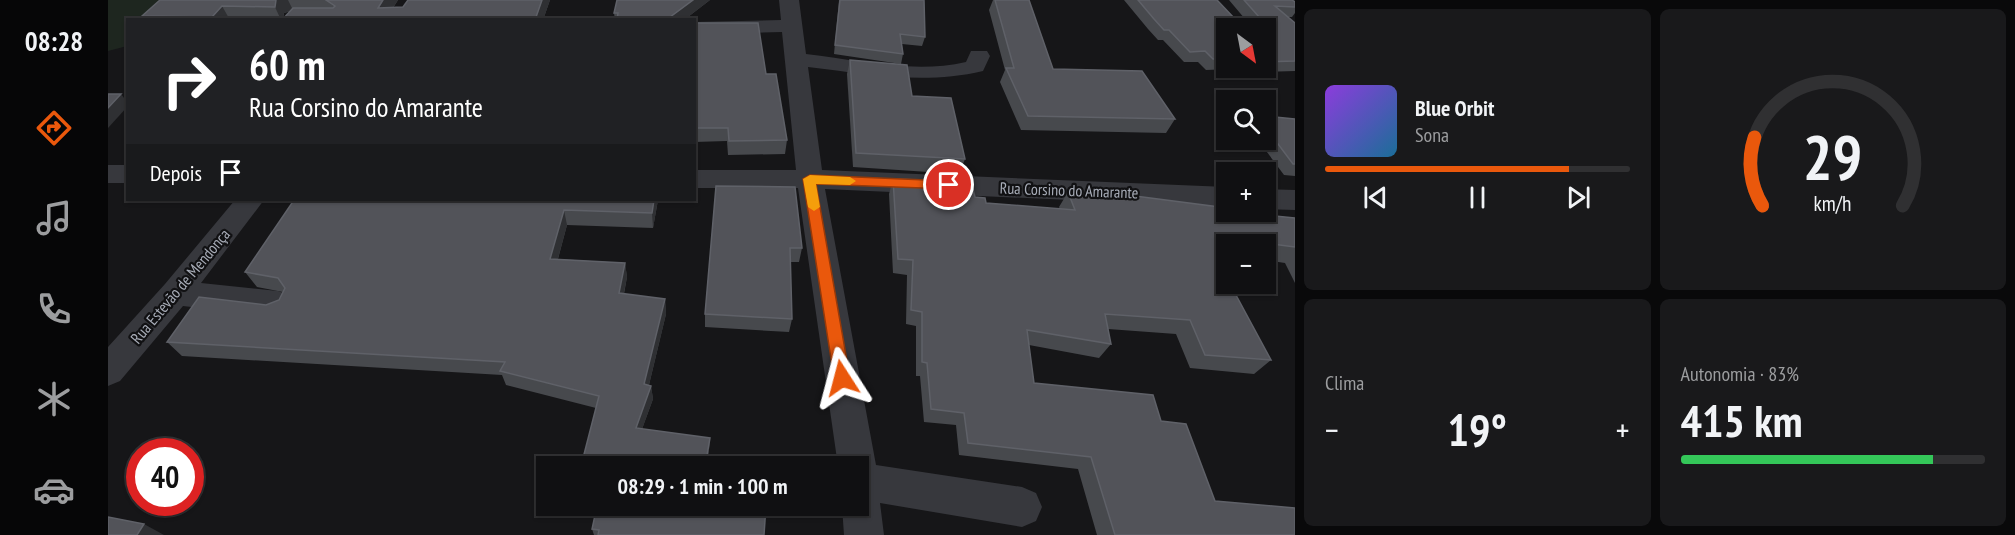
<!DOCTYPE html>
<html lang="pt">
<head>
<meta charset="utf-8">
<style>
  :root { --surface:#101012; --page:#19191b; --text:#f1f3f6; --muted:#9c9d9f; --line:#303032; --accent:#ea580c }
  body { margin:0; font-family:"PT Sans Narrow",sans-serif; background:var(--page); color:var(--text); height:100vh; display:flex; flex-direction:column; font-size:22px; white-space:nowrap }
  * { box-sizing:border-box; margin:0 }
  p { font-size:20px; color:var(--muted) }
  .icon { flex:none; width:33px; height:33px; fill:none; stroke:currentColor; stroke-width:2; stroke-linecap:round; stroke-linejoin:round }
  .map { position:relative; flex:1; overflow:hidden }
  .sheet { display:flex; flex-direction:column; gap:9px; padding:9px; background:#09090a; width:720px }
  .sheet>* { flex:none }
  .hud { position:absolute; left:18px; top:18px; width:570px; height:183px; border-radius:0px; box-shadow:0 2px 4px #0004,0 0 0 2px var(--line); background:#202124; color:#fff; overflow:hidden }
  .needle { width:39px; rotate:148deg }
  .buttons { position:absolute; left:1108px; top:18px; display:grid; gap:12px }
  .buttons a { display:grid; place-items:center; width:60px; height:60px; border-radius:0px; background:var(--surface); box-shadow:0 2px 4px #0004,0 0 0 2px var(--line); font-size:30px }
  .speed { position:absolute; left:18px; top:438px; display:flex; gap:12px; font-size:30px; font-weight:700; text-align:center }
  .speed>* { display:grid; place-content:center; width:78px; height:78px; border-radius:50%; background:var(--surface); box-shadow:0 2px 4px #0004,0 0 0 2px var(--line); line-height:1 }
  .speed .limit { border:9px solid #d22; background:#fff; color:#111 }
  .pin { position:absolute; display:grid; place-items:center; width:51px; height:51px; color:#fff; margin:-26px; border:3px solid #fff; border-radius:50%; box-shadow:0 2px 6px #0007 }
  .me { position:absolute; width:66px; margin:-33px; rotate:351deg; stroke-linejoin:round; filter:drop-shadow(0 0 4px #0008) }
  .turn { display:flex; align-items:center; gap:21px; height:126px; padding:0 24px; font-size:27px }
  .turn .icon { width:78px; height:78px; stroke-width:2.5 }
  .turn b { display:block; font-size:42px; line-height:51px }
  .then { display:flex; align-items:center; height:57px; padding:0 24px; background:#0003; gap:12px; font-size:22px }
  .big { font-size:45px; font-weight:700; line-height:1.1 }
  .sheet .widget { flex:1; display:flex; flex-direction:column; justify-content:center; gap:9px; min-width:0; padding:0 21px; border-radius:9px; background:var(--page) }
  .sheet .dial { align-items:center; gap:0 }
  .dial svg { height:156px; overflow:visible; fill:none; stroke:var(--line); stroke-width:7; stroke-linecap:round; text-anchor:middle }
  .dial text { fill:var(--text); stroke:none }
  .song { display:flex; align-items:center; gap:18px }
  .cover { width:72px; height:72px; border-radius:9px; background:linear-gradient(135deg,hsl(270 70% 55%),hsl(200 70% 35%)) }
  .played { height:6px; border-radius:3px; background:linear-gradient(90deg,var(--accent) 80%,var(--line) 80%) }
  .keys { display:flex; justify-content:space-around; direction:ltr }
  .heat { display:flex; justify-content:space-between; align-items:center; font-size:33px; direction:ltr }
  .charge { height:9px; border-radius:4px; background:linear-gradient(90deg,#34c759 83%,var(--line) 0) }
  .sheet .tiles { flex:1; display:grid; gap:9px; grid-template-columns:repeat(2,1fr) }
  .trip { position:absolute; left:428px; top:456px; width:333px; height:60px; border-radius:0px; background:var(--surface); box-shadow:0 2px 4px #0004,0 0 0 2px var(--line); font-weight:700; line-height:60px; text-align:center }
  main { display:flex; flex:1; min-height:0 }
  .tabs { display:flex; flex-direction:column; width:108px; justify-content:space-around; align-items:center; background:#060607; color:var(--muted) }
  .tabs .icon { width:42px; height:42px }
  .tabs .selected { color:var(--accent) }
  .tabs b { font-size:27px; color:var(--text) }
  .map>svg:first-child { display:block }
</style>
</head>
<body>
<main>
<nav class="tabs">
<b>08:28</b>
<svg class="icon selected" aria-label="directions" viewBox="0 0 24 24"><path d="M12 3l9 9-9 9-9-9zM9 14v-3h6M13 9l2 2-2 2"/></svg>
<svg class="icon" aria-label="music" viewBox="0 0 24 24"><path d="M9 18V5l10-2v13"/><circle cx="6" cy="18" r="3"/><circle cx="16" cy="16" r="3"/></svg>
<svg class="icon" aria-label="phone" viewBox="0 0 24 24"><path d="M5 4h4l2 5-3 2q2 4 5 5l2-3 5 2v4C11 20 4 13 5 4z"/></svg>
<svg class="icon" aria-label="climate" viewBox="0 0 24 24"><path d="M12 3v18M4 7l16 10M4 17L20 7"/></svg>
<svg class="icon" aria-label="car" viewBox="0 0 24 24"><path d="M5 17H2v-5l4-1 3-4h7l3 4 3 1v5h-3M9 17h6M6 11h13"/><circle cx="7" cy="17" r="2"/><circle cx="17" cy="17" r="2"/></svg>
</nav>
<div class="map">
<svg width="1187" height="535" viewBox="0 0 1187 535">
  <rect width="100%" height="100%" fill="#161618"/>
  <path fill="#1e261f" d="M0,0H52L44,19L20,20L19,46L0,51Z"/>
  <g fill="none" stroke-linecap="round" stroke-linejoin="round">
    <g fill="#37383d" fill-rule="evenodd">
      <path d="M671,0H691L698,54C750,60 806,74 858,62L863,51H879L882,56L875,71C816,85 759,74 700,67L714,170L1119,187V207L717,189L768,465L914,487L928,493L934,507L928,521L914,527L772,503L776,535H736L734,506H750V466H730L690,188H586V170H688L674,32L586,34V22L673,20Z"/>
      <rect x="0" y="165" width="20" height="18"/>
      <path d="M1158,189L1187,190V210L1158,209Z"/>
      <path d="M127,200H156L93,283L170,291L181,295L186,304L181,313L170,317L75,306L12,381L0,386V347L57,284Z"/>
    </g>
  </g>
  <g fill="#47494d" fill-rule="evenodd">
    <path d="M52,0H290L285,8L295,7L300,0H442L435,20H36L34,16ZM183,11L175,19L176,13Z"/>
    <path d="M602,0L576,20H507L506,13Z"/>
    <path d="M731,0H816L817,37L814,46L794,44L795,54L793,64L726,54Z"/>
    <path d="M885,0H921L945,69L1067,119L1058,133L913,130L892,82L897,70L881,10Z"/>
    <path d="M1016,0H1109L1127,19H1137L1121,0H1184L1187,2V13L1184,17H1180L1187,23V71L1127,73L1123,69L1098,70L1090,62H1076L1055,40H1050L1040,29ZM1119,28H1158V68H1119Z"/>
    <path d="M586,23L658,74L679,140L677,154L620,155L619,141L586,142Z"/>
    <path d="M742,60L804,96L857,159L851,174L745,167L739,74Z"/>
    <path d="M1158,116L1187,119V176L1176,175L1150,140H1158Z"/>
    <path d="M785,179L867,197L878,203L952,209L951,207L960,192L1187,218V283L1177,263L1158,260V244H1119V284L1163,360L1146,374L1082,368L1068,334L1000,329L1003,344L991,358L921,345L926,383L1053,421L1107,501L1187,535H989L970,469L851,455L848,425L816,422L812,376H808V326L798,324L799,275L785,273L781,194Z"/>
    <path d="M608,186L694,248L691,262H682L684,319L681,332L597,327V314Z"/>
    <path d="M320,200H550L545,228L459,225L450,259L517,263L519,277L516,294L557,299L558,314L541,385L543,386L545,399L534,429L602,438L600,461L473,466L488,408L398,385L394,375L74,356L59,342L171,300L175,292L149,287L137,272Z"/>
    <path d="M484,529L656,535H486Z"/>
  </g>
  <g fill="#2f3033">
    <path d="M168,0H180L185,10L176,13L174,20H173L167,7Z"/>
    <path d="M275,0H290L277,20L270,8Z"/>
    <path d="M434,0H442L435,20H427Z"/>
    <path d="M585,0H602L576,20H558Z"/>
    <path d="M114,6L122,20H105L104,17Z"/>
    <path d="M13,94L20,103V106L0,128V108Z"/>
    <path d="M546,200H550L545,228L544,213Z"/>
    <path d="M456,210L459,225L446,273L442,259Z"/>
    <path d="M517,263L519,277L513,307L511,293Z"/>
    <path d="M557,299L558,314L538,397L536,384Z"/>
    <path d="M543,386L545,399L530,440L528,428Z"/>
    <path d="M602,438L601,450L599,466L598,461Z"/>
    <path d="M36,524L56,535H29Z"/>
  </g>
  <g fill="#525359" stroke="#5f6168" stroke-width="1.5">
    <path d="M52,0H168L167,7L114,6L104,17L34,16Z"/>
    <path d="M218,0H275L270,8L295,7L300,0H434L427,20H174L185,8H225L227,6Z"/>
    <path d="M509,0H585L558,20H509L510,13H506Z"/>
    <path d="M732,0H816L817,37L792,34L795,54L727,45Z"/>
    <path d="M887,0H921L945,69L1034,71L1067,119L920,116L898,68H906Z"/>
    <path d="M1030,0H1109L1127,19L1152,18L1136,0H1184L1187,2V7L1167,6L1187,23V61L1158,62V28H1119V59H1105L1097,51L1082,52L1061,30H1056L1046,19Z"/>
    <path d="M586,23H650L658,74H668L679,140L621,141L620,128H586Z"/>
    <path d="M742,60L799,65L804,96L843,98L857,159L748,153Z"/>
    <path d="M0,94H13L0,108Z"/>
    <path d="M1158,116L1187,119V164H1185L1158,128Z"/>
    <path d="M785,179L863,182L867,197L877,198L878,203L967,210L960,192L1027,196L1119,208V212H1137L1138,213L1187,218V247L1126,239L1128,244H1119V266L1113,265L1119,277V284H1122L1163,360L1097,355L1082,320L997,314L1003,344L919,330L926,383L1045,395L1053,421L1078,424L1107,501L1187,508V535H1007L983,457L860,443L856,413L823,409L819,363L814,362V312L803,310L805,260L790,259Z"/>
    <path d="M608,186L687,187L694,248H682L684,319L597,314Z"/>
    <path d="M186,200H546L544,213L456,210L442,259L517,263L511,293L557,299L536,384L543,386L528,428L602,438L598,461L638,466H473L491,396L392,371L397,362L59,342L91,297L158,305L171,300L177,288L170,278L137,272Z"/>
    <path d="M489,506H658L656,535H490L491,530L484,529Z"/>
    <path d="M0,517L36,524L29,535H0Z"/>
  </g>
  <path fill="#ea580c" stroke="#983908" stroke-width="1.5" d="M702,175L841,181L847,185L841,189L708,184L742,378L740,383H729L726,378L695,179Z"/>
  <path fill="#f59e0b" d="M702,175L742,177L748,181L742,185L708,184L712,207L706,211L700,207L695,179Z"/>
  <g text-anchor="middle" stroke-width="4.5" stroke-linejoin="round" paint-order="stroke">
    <g font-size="16" fill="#a8adb8" stroke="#111113">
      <text transform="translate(961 190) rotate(2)" y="6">Rua Corsino do Amarante</text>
      <text transform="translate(72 286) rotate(-50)" y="6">Rua Estevão de Mendonça</text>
    </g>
  </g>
</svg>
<div class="buttons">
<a><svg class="needle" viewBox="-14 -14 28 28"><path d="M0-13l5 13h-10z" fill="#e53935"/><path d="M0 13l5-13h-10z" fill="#9c9d9f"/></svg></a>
<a><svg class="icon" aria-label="search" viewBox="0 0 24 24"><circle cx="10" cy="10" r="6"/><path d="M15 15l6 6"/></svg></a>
<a>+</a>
<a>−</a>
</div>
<div class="speed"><div class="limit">40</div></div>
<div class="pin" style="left:841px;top:185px;background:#d93025"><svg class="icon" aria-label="arrive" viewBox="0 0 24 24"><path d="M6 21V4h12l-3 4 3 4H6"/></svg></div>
<svg class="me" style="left:734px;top:378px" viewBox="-20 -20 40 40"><path d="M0-17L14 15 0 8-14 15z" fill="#ea580c" stroke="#fff" stroke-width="4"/></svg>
<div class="trip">08:29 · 1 min · 100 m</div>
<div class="hud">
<div class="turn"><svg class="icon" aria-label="right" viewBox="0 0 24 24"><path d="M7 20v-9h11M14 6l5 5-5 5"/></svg><div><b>60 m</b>Rua Corsino do Amarante</div></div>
<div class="then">Depois<svg class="icon" aria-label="arrive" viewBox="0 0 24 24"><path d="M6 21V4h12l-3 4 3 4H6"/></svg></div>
</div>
</div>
<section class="sheet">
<div class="tiles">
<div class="widget">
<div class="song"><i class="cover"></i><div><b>Blue Orbit</b><p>Sona</p></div></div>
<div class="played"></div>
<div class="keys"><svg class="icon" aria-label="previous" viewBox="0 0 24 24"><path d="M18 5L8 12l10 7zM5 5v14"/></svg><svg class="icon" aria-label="pause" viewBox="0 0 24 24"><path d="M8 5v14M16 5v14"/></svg><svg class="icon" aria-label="next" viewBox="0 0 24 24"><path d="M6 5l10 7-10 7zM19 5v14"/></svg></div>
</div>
<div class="widget dial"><svg viewBox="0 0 100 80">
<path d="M14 69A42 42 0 1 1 86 69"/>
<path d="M14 69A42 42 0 0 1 10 34" stroke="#ea580c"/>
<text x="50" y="56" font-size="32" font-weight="700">29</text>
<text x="50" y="72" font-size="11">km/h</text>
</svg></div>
<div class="widget"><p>Clima</p>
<div class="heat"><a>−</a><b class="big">19°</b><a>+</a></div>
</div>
<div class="widget"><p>Autonomia · 83%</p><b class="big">415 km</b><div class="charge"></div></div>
</div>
</section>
</main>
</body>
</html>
